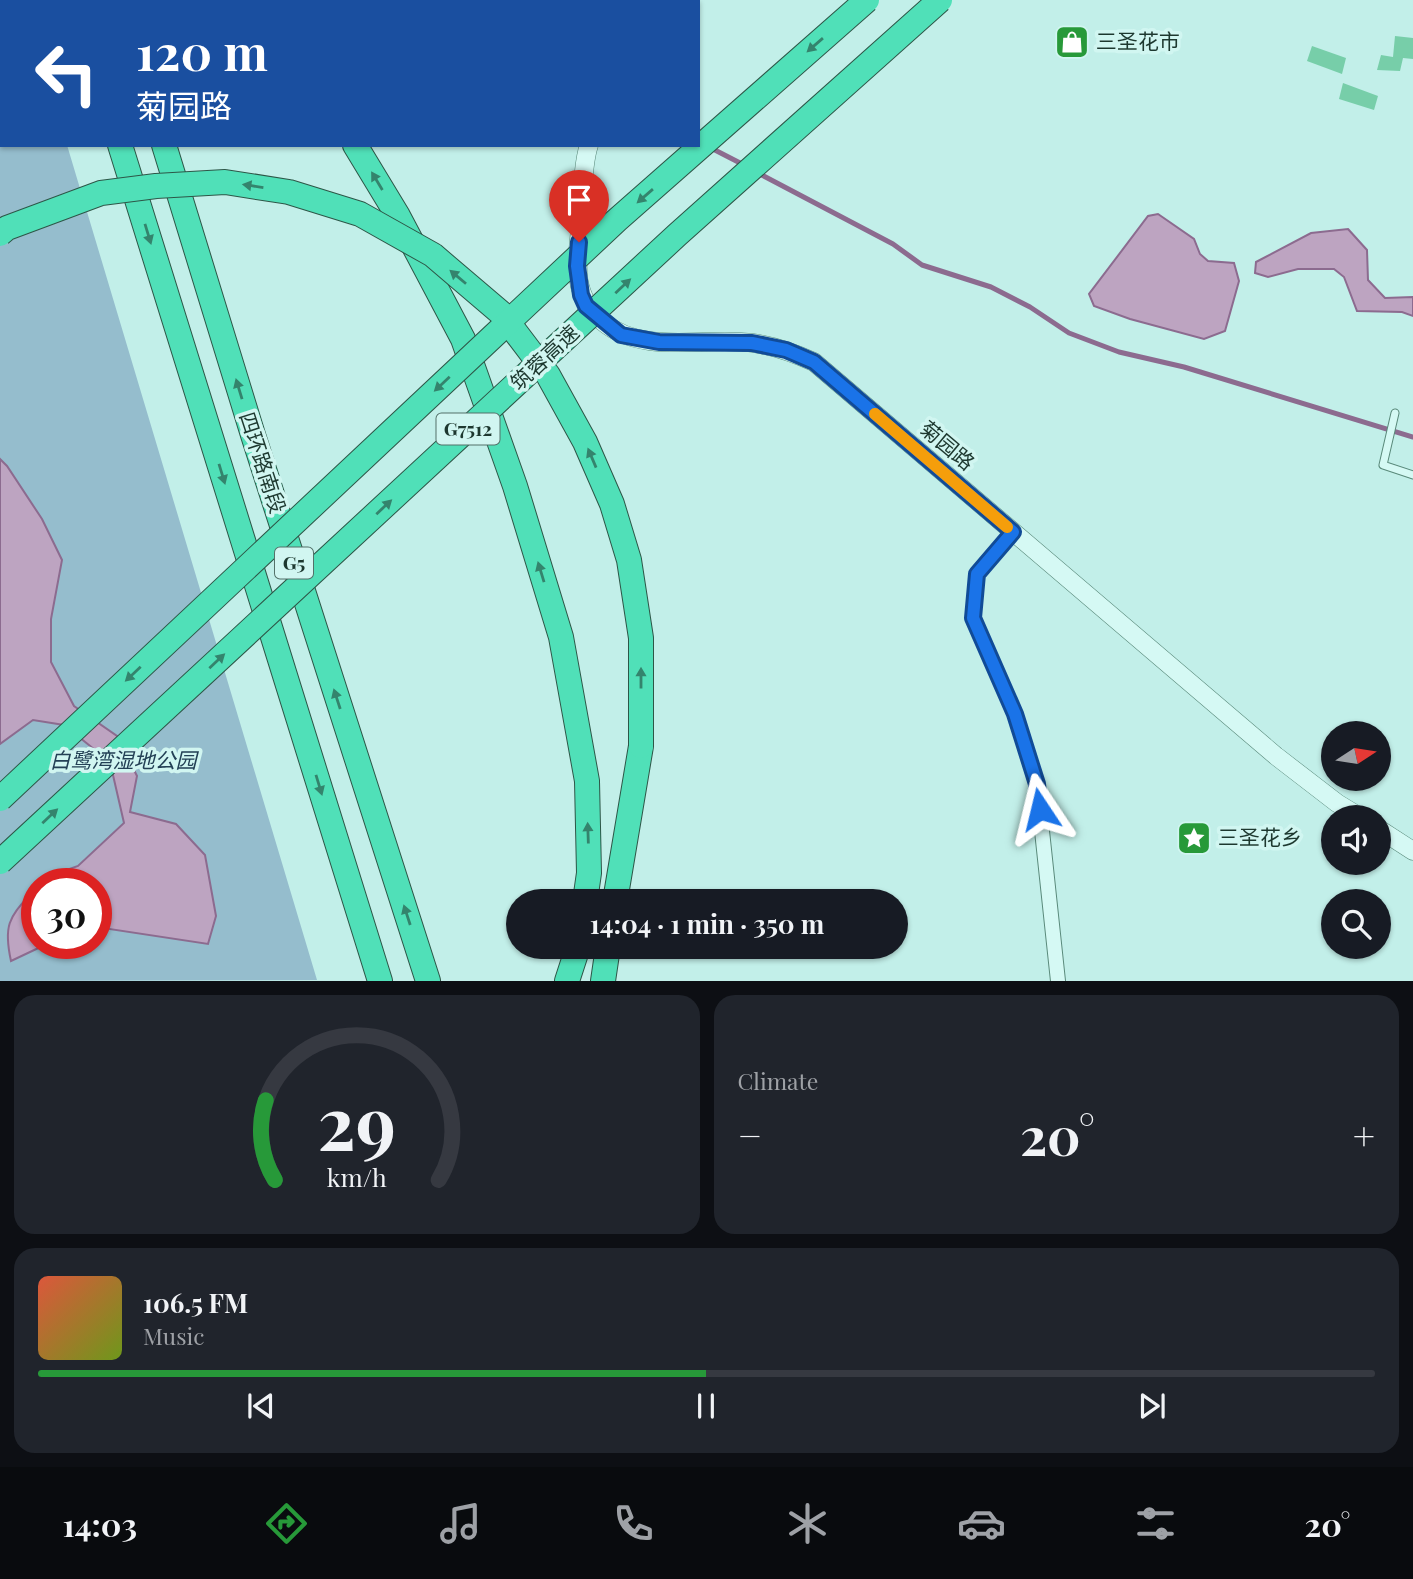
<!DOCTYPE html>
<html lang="en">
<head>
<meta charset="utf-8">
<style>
  :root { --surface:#171b24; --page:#20242c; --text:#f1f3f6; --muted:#9ea1a6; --line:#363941; --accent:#279939 }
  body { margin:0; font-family:"Playfair Display","Noto Sans SC",serif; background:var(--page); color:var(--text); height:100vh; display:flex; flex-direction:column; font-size:26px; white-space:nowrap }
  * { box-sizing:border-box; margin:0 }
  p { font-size:23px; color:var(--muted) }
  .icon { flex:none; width:38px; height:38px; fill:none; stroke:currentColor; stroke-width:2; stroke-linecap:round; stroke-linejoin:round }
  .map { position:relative; height:981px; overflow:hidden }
  .side { display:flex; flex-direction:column; gap:14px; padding:14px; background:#0d0f14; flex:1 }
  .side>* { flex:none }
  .top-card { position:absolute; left:0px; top:0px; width:700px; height:147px; box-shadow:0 2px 5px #0004; background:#1a4fa0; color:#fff; overflow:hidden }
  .needle { width:46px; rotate:78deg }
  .controls { position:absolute; left:1321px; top:721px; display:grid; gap:14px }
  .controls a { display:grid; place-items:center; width:70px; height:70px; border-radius:50%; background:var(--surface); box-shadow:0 2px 5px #0004; font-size:35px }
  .speed { position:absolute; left:21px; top:868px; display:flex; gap:14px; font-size:35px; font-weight:700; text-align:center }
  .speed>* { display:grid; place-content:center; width:91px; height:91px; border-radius:50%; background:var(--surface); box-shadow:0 2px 5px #0004; line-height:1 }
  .speed .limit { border:10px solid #d22; background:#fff; color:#111 }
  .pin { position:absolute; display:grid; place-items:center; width:60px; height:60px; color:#fff; margin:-72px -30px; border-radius:50% 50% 50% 0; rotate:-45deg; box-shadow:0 0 7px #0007 }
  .pin .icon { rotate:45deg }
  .me { position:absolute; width:77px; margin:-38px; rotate:350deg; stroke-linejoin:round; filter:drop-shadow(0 0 5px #0008) }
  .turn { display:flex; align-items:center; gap:24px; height:147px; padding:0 21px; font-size:32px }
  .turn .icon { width:91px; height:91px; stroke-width:2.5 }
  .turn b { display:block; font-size:49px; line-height:60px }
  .big { font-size:52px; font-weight:700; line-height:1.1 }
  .side .card { flex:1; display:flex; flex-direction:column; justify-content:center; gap:10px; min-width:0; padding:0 24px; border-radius:21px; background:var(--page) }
  .side .dial { align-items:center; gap:0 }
  .dial svg { height:182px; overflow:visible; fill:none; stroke:var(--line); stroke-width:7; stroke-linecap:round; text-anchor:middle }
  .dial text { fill:var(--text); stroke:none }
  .song { display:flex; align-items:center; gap:21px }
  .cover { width:84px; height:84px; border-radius:10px; background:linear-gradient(135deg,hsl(10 70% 55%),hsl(80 70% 35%)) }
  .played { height:7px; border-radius:4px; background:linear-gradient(90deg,var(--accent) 50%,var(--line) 50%) }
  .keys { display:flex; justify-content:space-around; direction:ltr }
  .heat { display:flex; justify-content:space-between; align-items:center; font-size:38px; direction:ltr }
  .side .tiles { flex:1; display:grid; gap:14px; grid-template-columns:1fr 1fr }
  .card:last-child { grid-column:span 2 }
  .trip { position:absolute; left:506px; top:889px; width:402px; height:70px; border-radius:35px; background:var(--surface); box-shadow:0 2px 5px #0004; font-weight:700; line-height:70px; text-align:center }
  .menu { display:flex; height:112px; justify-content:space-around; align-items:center; background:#090b0e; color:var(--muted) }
  .menu .icon { width:49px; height:49px }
  .menu .selected { color:var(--accent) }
  .menu b { font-size:32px; color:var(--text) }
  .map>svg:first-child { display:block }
</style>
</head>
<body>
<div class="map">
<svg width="1413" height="981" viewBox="0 0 1413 981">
  <rect width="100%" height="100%" fill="#c2efe9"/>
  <path fill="#95bdcd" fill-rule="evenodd" d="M0,0L24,2H2V145H67L317,980L0,981ZM37,884H96V943H37Z"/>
  <g fill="#bda4c1" stroke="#8c6b8f" stroke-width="2">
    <path d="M1158,214L1194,239L1200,254L1208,261L1234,263L1239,281L1225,331L1204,339L1130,319L1094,306L1089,294L1148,216Z"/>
    <path d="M1348,229L1367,250L1368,280L1385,298L1413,297V316L1402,312L1357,311L1344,277L1334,269H1298L1268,277L1255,273L1256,262L1311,233Z"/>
    <path d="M0,459L7,466L42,519L62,560L51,619V662L74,706L117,736L137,776L130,812L176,824L205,855L216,916L208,944L96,927V884H39L44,878L78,866L124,823L110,762L64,725L33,720L0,744Z"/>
    <path d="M37,886V943H49L11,961C2,920 12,916 37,886Z"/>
  </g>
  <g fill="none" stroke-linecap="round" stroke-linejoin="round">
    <g stroke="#8c6b8f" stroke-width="5">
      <path d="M343,0L344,2"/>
      <path d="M709,147L744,165"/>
      <path d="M758,173L893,244L922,265L991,287L1030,307L1069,333L1119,352L1184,367L1413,437"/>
    </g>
  </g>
  <g fill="#77cea9">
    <path d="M1395,36L1413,38V59L1403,58L1400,71L1377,70L1381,55L1393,57Z"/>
    <path d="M1312,46L1346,58L1342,74L1307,61Z"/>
    <path d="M1343,83L1378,96L1374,110L1339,99Z"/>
  </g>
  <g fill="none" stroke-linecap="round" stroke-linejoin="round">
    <g stroke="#59897a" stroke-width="9">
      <path id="service" d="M1395,413L1383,465L1413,475"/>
    </g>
    <g stroke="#59897a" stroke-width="16">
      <path id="minor" d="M1013,532L977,574L973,618L1015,714L1037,784L1058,981"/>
    </g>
    <g stroke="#59897a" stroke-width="19">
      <g id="tertiary">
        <path d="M669,2L673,0"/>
        <path d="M589,145C582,165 582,207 580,230C576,267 573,297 603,322C644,356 705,336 753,343C775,346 794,353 814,362L1276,756L1337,803L1360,817"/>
        <path d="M1379,829L1413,851"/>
      </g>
    </g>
    <g stroke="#2d5647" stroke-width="26">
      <g id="motorway">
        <path d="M75,0L76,2"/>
        <path d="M119,0V2"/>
        <path d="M258,0L259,2"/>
        <path d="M7,2V0"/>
        <path d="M0,96L2,85"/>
        <path d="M120,145L380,981"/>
        <path d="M164,145L253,435L428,981"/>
        <path d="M355,145L398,216L463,339L515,486L561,637L587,781L589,873L585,901"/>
        <path d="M615,901L641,746"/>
        <path d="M567,981L578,947"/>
        <path d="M603,981L608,947"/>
      </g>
    </g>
    <use href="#service" stroke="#d5f9f4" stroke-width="7"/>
    <use href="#minor" stroke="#d5f9f4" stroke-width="14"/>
    <use href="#tertiary" stroke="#d5f9f4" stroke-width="18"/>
    <use href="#motorway" stroke="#50e0b8" stroke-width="24"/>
    <g stroke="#1d382f" stroke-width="8">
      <g id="rail">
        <path d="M93,2L95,0"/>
        <path d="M121,2L123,0"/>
        <path d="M0,81L2,79"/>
        <path d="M0,105L2,104"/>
      </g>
    </g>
    <use href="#rail" stroke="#d1f6f1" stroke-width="5" stroke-dasharray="16" stroke-linecap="butt"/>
    <g stroke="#2d5647" stroke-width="26" stroke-linecap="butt">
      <g id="motorway-bridge">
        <path d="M0,234L7,228L101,193L156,186L225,182L289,192L360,214L433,255L501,313L548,375L585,442L612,504L629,560L641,638V746"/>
        <path d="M0,799L617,220L867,0"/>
        <path d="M0,862L677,235L940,0"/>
      </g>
    </g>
    <use href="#motorway-bridge" stroke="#50e0b8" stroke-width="24"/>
  </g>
  <defs><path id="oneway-solid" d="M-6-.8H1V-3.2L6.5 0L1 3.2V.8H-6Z" transform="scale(1.75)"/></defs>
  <g fill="#34846d">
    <use href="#oneway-solid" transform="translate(815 45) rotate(139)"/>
    <use href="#oneway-solid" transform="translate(377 181) rotate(-121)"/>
    <use href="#oneway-solid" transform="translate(253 186) rotate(-171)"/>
    <use href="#oneway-solid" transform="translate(645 196) rotate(139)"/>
    <use href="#oneway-solid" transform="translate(148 234) rotate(73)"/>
    <use href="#oneway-solid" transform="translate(458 277) rotate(-140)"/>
    <use href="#oneway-solid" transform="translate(623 286) rotate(-43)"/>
    <use href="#oneway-solid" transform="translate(442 384) rotate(137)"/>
    <use href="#oneway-solid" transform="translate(239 389) rotate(-107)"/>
    <use href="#oneway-solid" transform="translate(592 458) rotate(-113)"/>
    <use href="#oneway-solid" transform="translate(222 474) rotate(73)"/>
    <use href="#oneway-solid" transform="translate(384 507) rotate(-43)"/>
    <use href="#oneway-solid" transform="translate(541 572) rotate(-107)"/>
    <use href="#oneway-solid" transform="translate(217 661) rotate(-43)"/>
    <use href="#oneway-solid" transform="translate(133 674) rotate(137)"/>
    <use href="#oneway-solid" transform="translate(641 678) rotate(-90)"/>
    <use href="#oneway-solid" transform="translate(337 699) rotate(-108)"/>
    <use href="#oneway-solid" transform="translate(319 785) rotate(73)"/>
    <use href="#oneway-solid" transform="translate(50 816) rotate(-43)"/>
    <use href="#oneway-solid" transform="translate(588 833) rotate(-92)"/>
    <use href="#oneway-solid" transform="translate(407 915) rotate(-108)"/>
  </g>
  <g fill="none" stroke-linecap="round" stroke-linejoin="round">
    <g stroke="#114b97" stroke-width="18">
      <path id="route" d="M579,242L577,266L581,295L586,306L621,335L659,342L752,343L786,350L814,362L1013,532L977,574L973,618L1015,714L1037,784L1040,809"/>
    </g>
    <use href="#route" stroke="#1a73e8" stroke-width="12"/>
    <path stroke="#f59e0b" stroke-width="12" d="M875,414L1007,527"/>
  </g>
  <defs>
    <g id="shop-square" transform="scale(1.75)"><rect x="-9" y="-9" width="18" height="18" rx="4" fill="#279939" stroke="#d1f6f1"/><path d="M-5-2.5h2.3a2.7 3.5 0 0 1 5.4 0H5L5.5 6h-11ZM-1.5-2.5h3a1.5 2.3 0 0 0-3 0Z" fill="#fff"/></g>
    <g id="sight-square" transform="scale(1.75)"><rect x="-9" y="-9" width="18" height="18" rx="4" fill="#279939" stroke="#d1f6f1"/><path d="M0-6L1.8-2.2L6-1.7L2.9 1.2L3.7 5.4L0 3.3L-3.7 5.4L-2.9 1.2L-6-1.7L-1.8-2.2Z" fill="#fff"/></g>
  </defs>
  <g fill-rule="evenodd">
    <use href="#shop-square" x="1072" y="42"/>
    <use href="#sight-square" x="1194" y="838"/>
  </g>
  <g text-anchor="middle" stroke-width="7" stroke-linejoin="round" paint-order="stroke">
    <g fill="#d1f6f1" stroke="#537169" stroke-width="2">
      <rect x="436.5" y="413.5" width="63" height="31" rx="5"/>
      <rect x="275" y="547.5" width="38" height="31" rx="5"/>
    </g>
    <g font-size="19" font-weight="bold" fill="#1d382f">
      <text x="468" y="436">G7512</text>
      <text x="294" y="570">G5</text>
    </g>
    <g font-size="21" fill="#1d382f" stroke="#d1f6f1" text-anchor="start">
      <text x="1096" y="49">三圣花市</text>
      <text x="1218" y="845">三圣花乡</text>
    </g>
    <g font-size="21" fill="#1d382f" stroke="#d1f6f1">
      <text transform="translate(545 358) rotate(-43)" y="7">筑蓉高速</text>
      <text transform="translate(947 446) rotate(40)" y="7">菊园路</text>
      <text transform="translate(262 463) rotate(72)" y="7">四环路南段</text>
    </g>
    <g font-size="21" font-style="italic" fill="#234055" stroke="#d1f6f1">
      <text x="123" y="768">白鹭湾湿地公园</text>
    </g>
  </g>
</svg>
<div class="controls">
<a><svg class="needle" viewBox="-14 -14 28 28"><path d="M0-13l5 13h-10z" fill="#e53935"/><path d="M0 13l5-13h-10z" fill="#9ea1a6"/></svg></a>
<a><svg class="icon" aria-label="sound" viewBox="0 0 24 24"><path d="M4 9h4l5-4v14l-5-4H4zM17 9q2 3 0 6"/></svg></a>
<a><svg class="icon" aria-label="search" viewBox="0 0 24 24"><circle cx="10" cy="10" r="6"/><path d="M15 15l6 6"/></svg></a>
</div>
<div class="speed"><div class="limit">30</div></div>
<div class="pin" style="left:579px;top:242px;background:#d93025"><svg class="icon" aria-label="arrive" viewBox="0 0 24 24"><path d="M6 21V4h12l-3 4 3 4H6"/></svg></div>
<svg class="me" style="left:1040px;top:809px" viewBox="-20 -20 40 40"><path d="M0-17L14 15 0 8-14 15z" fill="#1a73e8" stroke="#fff" stroke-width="4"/></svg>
<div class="trip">14:04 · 1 min · 350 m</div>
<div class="top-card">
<div class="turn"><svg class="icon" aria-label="left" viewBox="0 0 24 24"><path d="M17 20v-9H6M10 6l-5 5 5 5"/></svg><div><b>120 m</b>菊园路</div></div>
</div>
</div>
<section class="side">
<div class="tiles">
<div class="card dial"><svg viewBox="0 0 100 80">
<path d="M14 69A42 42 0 1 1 86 69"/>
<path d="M14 69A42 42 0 0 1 10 34" stroke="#279939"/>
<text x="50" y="56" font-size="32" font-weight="700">29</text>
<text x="50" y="72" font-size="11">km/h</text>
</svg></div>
<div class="card"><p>Climate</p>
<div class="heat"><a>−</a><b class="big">20°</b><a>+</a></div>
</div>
<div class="card">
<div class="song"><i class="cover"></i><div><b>106.5 FM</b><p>Music</p></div></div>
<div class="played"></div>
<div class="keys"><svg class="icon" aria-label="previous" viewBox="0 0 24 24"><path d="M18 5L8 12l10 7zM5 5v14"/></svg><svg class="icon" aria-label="pause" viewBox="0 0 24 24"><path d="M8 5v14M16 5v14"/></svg><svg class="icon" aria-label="next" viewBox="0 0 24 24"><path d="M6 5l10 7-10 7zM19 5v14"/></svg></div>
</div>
</div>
</section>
<nav class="menu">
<b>14:03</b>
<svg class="icon selected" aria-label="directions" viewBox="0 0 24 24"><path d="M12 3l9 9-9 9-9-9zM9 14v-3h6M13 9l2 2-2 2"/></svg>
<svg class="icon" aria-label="music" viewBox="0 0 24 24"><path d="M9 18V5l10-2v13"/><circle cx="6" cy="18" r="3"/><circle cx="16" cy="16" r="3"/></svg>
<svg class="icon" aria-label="phone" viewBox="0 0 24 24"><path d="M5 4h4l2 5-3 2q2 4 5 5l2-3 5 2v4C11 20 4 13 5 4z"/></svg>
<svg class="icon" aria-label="climate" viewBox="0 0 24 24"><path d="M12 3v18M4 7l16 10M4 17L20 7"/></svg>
<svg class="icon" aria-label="car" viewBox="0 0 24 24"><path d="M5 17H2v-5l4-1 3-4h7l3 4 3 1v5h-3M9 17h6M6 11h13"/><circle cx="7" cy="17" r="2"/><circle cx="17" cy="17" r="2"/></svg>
<svg class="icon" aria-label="filters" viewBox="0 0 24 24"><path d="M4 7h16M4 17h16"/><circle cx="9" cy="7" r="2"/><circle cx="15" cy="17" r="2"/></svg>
<b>20°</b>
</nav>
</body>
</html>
